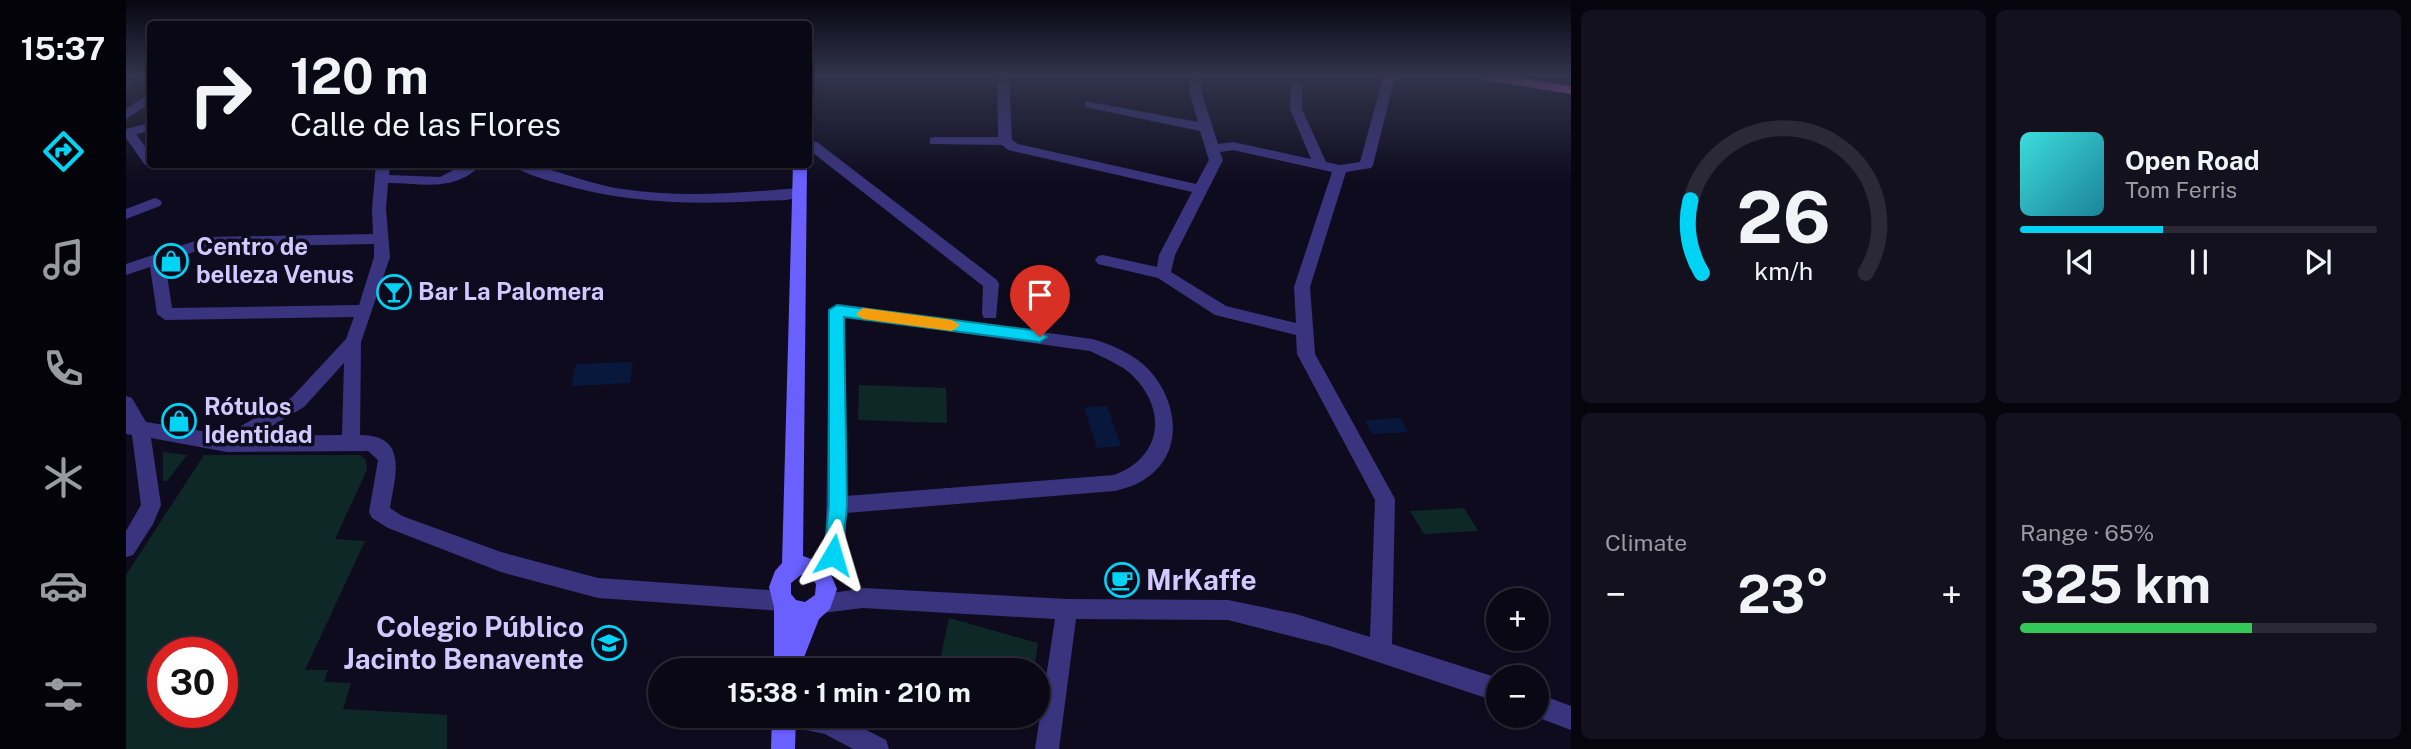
<!DOCTYPE html>
<html lang="en">
<head>
<meta charset="utf-8">
<style>
  :root { --surface:#0b0816; --page:#14111f; --text:#f1f3f6; --muted:#9a9aa1; --line:#2b2935; --accent:#00d3f4 }
  body { margin:0; font-family:"Public Sans",sans-serif; background:var(--page); color:var(--text); height:100vh; display:flex; flex-direction:column; font-size:26px; white-space:nowrap }
  * { box-sizing:border-box; margin:0 }
  p { font-size:23px; color:var(--muted) }
  .icon { flex:none; width:38px; height:38px; fill:none; stroke:currentColor; stroke-width:2; stroke-linecap:round; stroke-linejoin:round }
  .map { position:relative; flex:1; overflow:hidden }
  .details { display:flex; flex-direction:column; gap:10px; padding:10px; background:#06040c; width:840px }
  .details>* { flex:none }
  .top-card { position:absolute; left:21px; top:21px; width:665px; height:147px; border-radius:7px; box-shadow:0 2px 5px #0004,0 0 0 2px var(--line); background:#0b0816; color:var(--text); overflow:hidden }
  .tools { position:absolute; left:1360px; top:588px; display:grid; gap:14px }
  .tools a { display:grid; place-items:center; width:63px; height:63px; border-radius:50%; background:var(--surface); box-shadow:0 2px 5px #0004,0 0 0 2px var(--line); font-size:35px }
  .speed { position:absolute; left:21px; top:637px; display:flex; gap:14px; font-size:35px; font-weight:700; text-align:center }
  .speed>* { display:grid; place-content:center; width:91px; height:91px; border-radius:50%; background:var(--surface); box-shadow:0 2px 5px #0004,0 0 0 2px var(--line); line-height:1 }
  .speed .limit { border:10px solid #d22; background:#fff; color:#111 }
  .pin { position:absolute; display:grid; place-items:center; width:60px; height:60px; color:#fff; margin:-72px -30px; border-radius:50% 50% 50% 0; rotate:-45deg; box-shadow:0 0 7px #0007 }
  .pin .icon { rotate:45deg }
  .me { position:absolute; width:77px; margin:-38px; rotate:7deg; stroke-linejoin:round; filter:drop-shadow(0 0 5px #0008) }
  .turn { display:flex; align-items:center; gap:24px; height:147px; padding:0 28px; font-size:32px }
  .turn .icon { width:91px; height:91px; stroke-width:2.5 }
  .turn b { display:block; font-size:49px; line-height:60px }
  .big { font-size:52px; font-weight:700; line-height:1.1 }
  .details .tile { flex:1; display:flex; flex-direction:column; justify-content:center; gap:10px; min-width:0; padding:0 24px; border-radius:10px; background:var(--page) }
  .details .dial { align-items:center; gap:0 }
  .dial svg { height:182px; overflow:visible; fill:none; stroke:var(--line); stroke-width:7; stroke-linecap:round; text-anchor:middle }
  .dial text { fill:var(--text); stroke:none }
  .song { display:flex; align-items:center; gap:21px }
  .cover { width:84px; height:84px; border-radius:10px; background:linear-gradient(135deg,hsl(180 70% 55%),hsl(190 70% 35%)) }
  .played { height:7px; border-radius:4px; background:linear-gradient(90deg,var(--accent) 40%,var(--line) 40%) }
  .keys { display:flex; justify-content:space-around; direction:ltr }
  .heat { display:flex; justify-content:space-between; align-items:center; font-size:38px; direction:ltr }
  .charge { height:10px; border-radius:5px; background:linear-gradient(90deg,#34c759 65%,var(--line) 0) }
  .details .tiles { flex:1; display:grid; gap:10px; grid-template-columns:repeat(2,1fr) }
  .trip { position:absolute; left:522px; top:658px; width:402px; height:70px; border-radius:35px; background:var(--surface); box-shadow:0 2px 5px #0004,0 0 0 2px var(--line); font-weight:700; line-height:70px; text-align:center }
  main { display:flex; flex:1; min-height:0 }
  .menu { display:flex; flex-direction:column; width:126px; justify-content:space-around; align-items:center; background:#040309; color:var(--muted) }
  .menu .icon { width:49px; height:49px }
  .menu .on { color:var(--accent) }
  .menu b { font-size:32px; color:var(--text) }
  .map>svg:first-child { display:block }
</style>
</head>
<body>
<main>
<nav class="menu">
<b>15:37</b>
<svg class="icon on" aria-label="directions" viewBox="0 0 24 24"><path d="M12 3l9 9-9 9-9-9zM9 14v-3h6M13 9l2 2-2 2"/></svg>
<svg class="icon" aria-label="music" viewBox="0 0 24 24"><path d="M9 18V5l10-2v13"/><circle cx="6" cy="18" r="3"/><circle cx="16" cy="16" r="3"/></svg>
<svg class="icon" aria-label="phone" viewBox="0 0 24 24"><path d="M5 4h4l2 5-3 2q2 4 5 5l2-3 5 2v4C11 20 4 13 5 4z"/></svg>
<svg class="icon" aria-label="climate" viewBox="0 0 24 24"><path d="M12 3v18M4 7l16 10M4 17L20 7"/></svg>
<svg class="icon" aria-label="car" viewBox="0 0 24 24"><path d="M5 17H2v-5l4-1 3-4h7l3 4 3 1v5h-3M9 17h6M6 11h13"/><circle cx="7" cy="17" r="2"/><circle cx="17" cy="17" r="2"/></svg>
<svg class="icon" aria-label="filters" viewBox="0 0 24 24"><path d="M4 7h16M4 17h16"/><circle cx="9" cy="7" r="2"/><circle cx="15" cy="17" r="2"/></svg>
</nav>
<div class="map">
<svg width="1445" height="749" viewBox="0 0 1445 749">
  <rect width="100%" height="100%" fill="#0f0b1e"/>
  <g fill="#0e2828" fill-rule="evenodd">
    <path d="M733,385L820,388L821,423L732,420Z"/>
    <path d="M37,452L61,455L41,481H37Z"/>
    <path d="M78,455H235L240,461L241,470L209,539L239,541L179,670H202L198,682L225,683L217,709L321,715V749H0V575ZM37,653H96V712H37Z"/>
    <path d="M1338,508L1352,531L1298,534L1284,511Z"/>
    <path d="M823,618L912,643L908,670H847L814,661Z"/>
  </g>
  <g fill="#07183c">
    <path d="M507,362L504,383L445,386L450,364Z"/>
    <path d="M981,406L995,446L971,448L958,407Z"/>
    <path d="M1274,418L1282,432L1246,434L1239,420Z"/>
  </g>
  <g fill="none" stroke-linecap="round" stroke-linejoin="round">
    <path fill="#3a347f" fill-rule="evenodd" d="M10,76H20L0,87V81Z"/>
    <g fill="#3a347f" fill-rule="evenodd">
      <path d="M871,76H883L886,140L892,144L1070,184L1083,160L1074,131L959,107V101L1072,122L1063,91L1064,76H1076L1075,91L1092,144L1107,142L1185,159L1164,109L1165,85L1171,81L1177,85L1176,109L1200,162L1214,165L1234,162L1256,81L1266,78L1268,81L1247,165L1245,168L1220,172L1184,287L1189,354L1269,499L1266,644L1372,678V702L1204,646L1102,620L950,619L933,749H909L929,619L737,608L696,613L688,610L685,603L688,596L737,588L941,599L1102,600L1170,614L1244,637L1249,500L1171,354L1170,335L1089,315L1032,278L972,264L969,260L972,256L977,255L1031,267L1033,255L1066,192L882,150L876,145L804,144V138L809,137H872ZM1107,150L1206,172L1168,287L1170,323L1100,306L1045,272L1049,255L1097,160L1094,152Z"/>
      <path d="M24,93V103L0,119V109Z"/>
      <path d="M24,123V131L10,134L24,153V164H29L19,165L0,138V129Z"/>
      <path d="M682,141L691,142L871,280L873,284L870,318H858L856,314L857,286L682,149Z"/>
      <path d="M250,164H264L263,175L314,177L339,164H356C328,193 297,183 262,183L260,209L264,257L235,342L234,435C283,435 269,476 264,508L276,516L375,552L472,578L656,591L664,594L667,601L664,608L656,611L472,598L375,572L262,528L246,518L243,512L252,460L242,451L101,452L25,438L35,505L27,524L7,555L0,557V531L15,505L6,435L0,434V396L6,398L20,422L106,436L115,426L166,397L220,339L228,317L39,320L31,314L24,267L0,275V264L81,237L247,234L246,209ZM248,244V257L233,305L46,308L39,262L82,247ZM218,363L216,435L129,436L178,407Z"/>
      <path d="M386,164C421,164 459,184 496,189C555,198 614,193 673,188L680,193C671,202 647,200 634,201C564,205 498,203 431,183C417,179 397,174 386,164Z"/>
      <path d="M29,198L34,200L36,203L34,206L0,219V209Z"/>
      <path d="M711,304L966,339C984,344 1005,353 1019,366C1051,396 1061,452 1019,479C1011,485 999,488 989,491L720,513V537L710,569L692,580L685,577L682,570L685,563L694,556L700,537L703,310ZM719,317L964,351C978,358 994,364 1006,375C1042,410 1036,457 988,475L720,496Z"/>
      <path d="M1410,693L1445,706V730L1408,716H1410Z"/>
      <path d="M646,716H713L760,740L763,749H727L699,734L650,724Z"/>
    </g>
    <g fill="#6960ff" fill-rule="evenodd">
      <path d="M667,164H681L677,556L701,565L711,589L704,609L693,619L673,670H648V607L643,587L649,571L656,563ZM675,575L683,576L690,584L689,595L679,602L670,600L665,594V583Z"/>
      <path d="M646,716H670L669,749H645Z"/>
    </g>
    <g fill="#e14acb" fill-rule="evenodd">
      <path d="M1254,76H1277L1262,85L1257,84Z"/>
      <path d="M1353,76H1382L1445,86V94L1360,80Z"/>
    </g>
  </g>
  <linearGradient id="sky" x2="0" y2="1"><stop stop-color="#080610"/><stop offset="0.42" stop-color="#31344c"/><stop offset="1" stop-color="#31344c" stop-opacity="0"/></linearGradient>
  <rect width="1445" height="181" fill="url(#sky)"/>
  <path fill="#00d3f4" stroke="#00899f" stroke-width="2" d="M711,305L914,331L921,337L914,342L718,317L721,505L716,555L714,561L707,563L700,561L698,555L703,505V310Z"/>
  <path fill="#f59e0b" d="M737,308L826,320L834,325L826,331L737,319L730,314Z"/>
  <defs>
    <g id="shop-ring" transform="scale(1.75)"><circle r="9.5" fill="#0f0b1e" stroke="#00d3f4" stroke-width="1.5"/><path d="M-5-2.5h2.3a2.7 3.5 0 0 1 5.4 0H5L5.5 6h-11ZM-1.5-2.5h3a1.5 2.3 0 0 0-3 0Z" fill="#00d3f4"/></g>
    <g id="bar-ring" transform="scale(1.75)"><circle r="9.5" fill="#0f0b1e" stroke="#00d3f4" stroke-width="1.5"/><path d="M-6-5H6L.8 .8V4.5H3.5V6h-7V4.5H-.8V.8Z" fill="#00d3f4"/></g>
    <g id="cafe-ring" transform="scale(1.75)"><circle r="9.5" fill="#0f0b1e" stroke="#00d3f4" stroke-width="1.5"/><path d="M-5.5-4.5H6V0H3Q3 3.5 0 3.5H-2.5Q-5.5 3.5-5.5 0ZM3-3.2v2h1.7v-2ZM-6 4.5H4V6H-6Z" fill="#00d3f4"/></g>
    <g id="school-ring" transform="scale(1.75)"><circle r="9.5" fill="#0f0b1e" stroke="#00d3f4" stroke-width="1.5"/><path d="M0-5L7-2L0 1L-7-2ZM-4 1L0 2.5L4 1V4Q0 6-4 4Z" fill="#00d3f4"/></g>
  </defs>
  <g fill-rule="evenodd">
    <use href="#shop-ring" x="45" y="261"/>
    <use href="#bar-ring" x="268" y="292"/>
    <use href="#shop-ring" x="53" y="421"/>
    <use href="#cafe-ring" x="996" y="580"/>
    <use href="#school-ring" x="483" y="643"/>
  </g>
  <g text-anchor="middle" stroke-width="7" stroke-linejoin="round" paint-order="stroke">
    <g font-size="24" font-weight="bold" fill="#d1c9ff" stroke="#0f0b1e" text-anchor="start">
      <text x="70" y="255">Centro de<tspan x="70" dy="28">belleza Venus</tspan></text>
      <text x="292" y="300">Bar La Palomera</text>
      <text x="78" y="415">Rótulos<tspan x="78" dy="28">Identidad</tspan></text>
    </g>
    <g font-size="28" font-weight="bold" fill="#d1c9ff" stroke="#0f0b1e" text-anchor="start">
      <text x="1020" y="590">MrKaffe</text>
      <text x="458" y="637" text-anchor="end">Colegio Público<tspan x="458" dy="32">Jacinto Benavente</tspan></text>
    </g>
  </g>
</svg>
<div class="tools">
<a>+</a>
<a>−</a>
</div>
<div class="speed"><div class="limit">30</div></div>
<div class="pin" style="left:914px;top:337px;background:#d93025"><svg class="icon" aria-label="arrive" viewBox="0 0 24 24"><path d="M6 21V4h12l-3 4 3 4H6"/></svg></div>
<svg class="me" style="left:707px;top:555px" viewBox="-20 -20 40 40"><path d="M0-17L14 15 0 8-14 15z" fill="#00d3f4" stroke="#fff" stroke-width="4"/></svg>
<div class="trip">15:38 · 1 min · 210 m</div>
<div class="top-card">
<div class="turn"><svg class="icon" aria-label="right" viewBox="0 0 24 24"><path d="M7 20v-9h11M14 6l5 5-5 5"/></svg><div><b>120 m</b>Calle de las Flores</div></div>
</div>
</div>
<section class="details">
<div class="tiles">
<div class="tile dial"><svg viewBox="0 0 100 80">
<path d="M14 69A42 42 0 1 1 86 69"/>
<path d="M14 69A42 42 0 0 1 9 37" stroke="#00d3f4"/>
<text x="50" y="56" font-size="32" font-weight="700">26</text>
<text x="50" y="72" font-size="11">km/h</text>
</svg></div>
<div class="tile">
<div class="song"><i class="cover"></i><div><b>Open Road</b><p>Tom Ferris</p></div></div>
<div class="played"></div>
<div class="keys"><svg class="icon" aria-label="previous" viewBox="0 0 24 24"><path d="M18 5L8 12l10 7zM5 5v14"/></svg><svg class="icon" aria-label="pause" viewBox="0 0 24 24"><path d="M8 5v14M16 5v14"/></svg><svg class="icon" aria-label="next" viewBox="0 0 24 24"><path d="M6 5l10 7-10 7zM19 5v14"/></svg></div>
</div>
<div class="tile"><p>Climate</p>
<div class="heat"><a>−</a><b class="big">23°</b><a>+</a></div>
</div>
<div class="tile"><p>Range · 65%</p><b class="big">325 km</b><div class="charge"></div></div>
</div>
</section>
</main>
</body>
</html>
